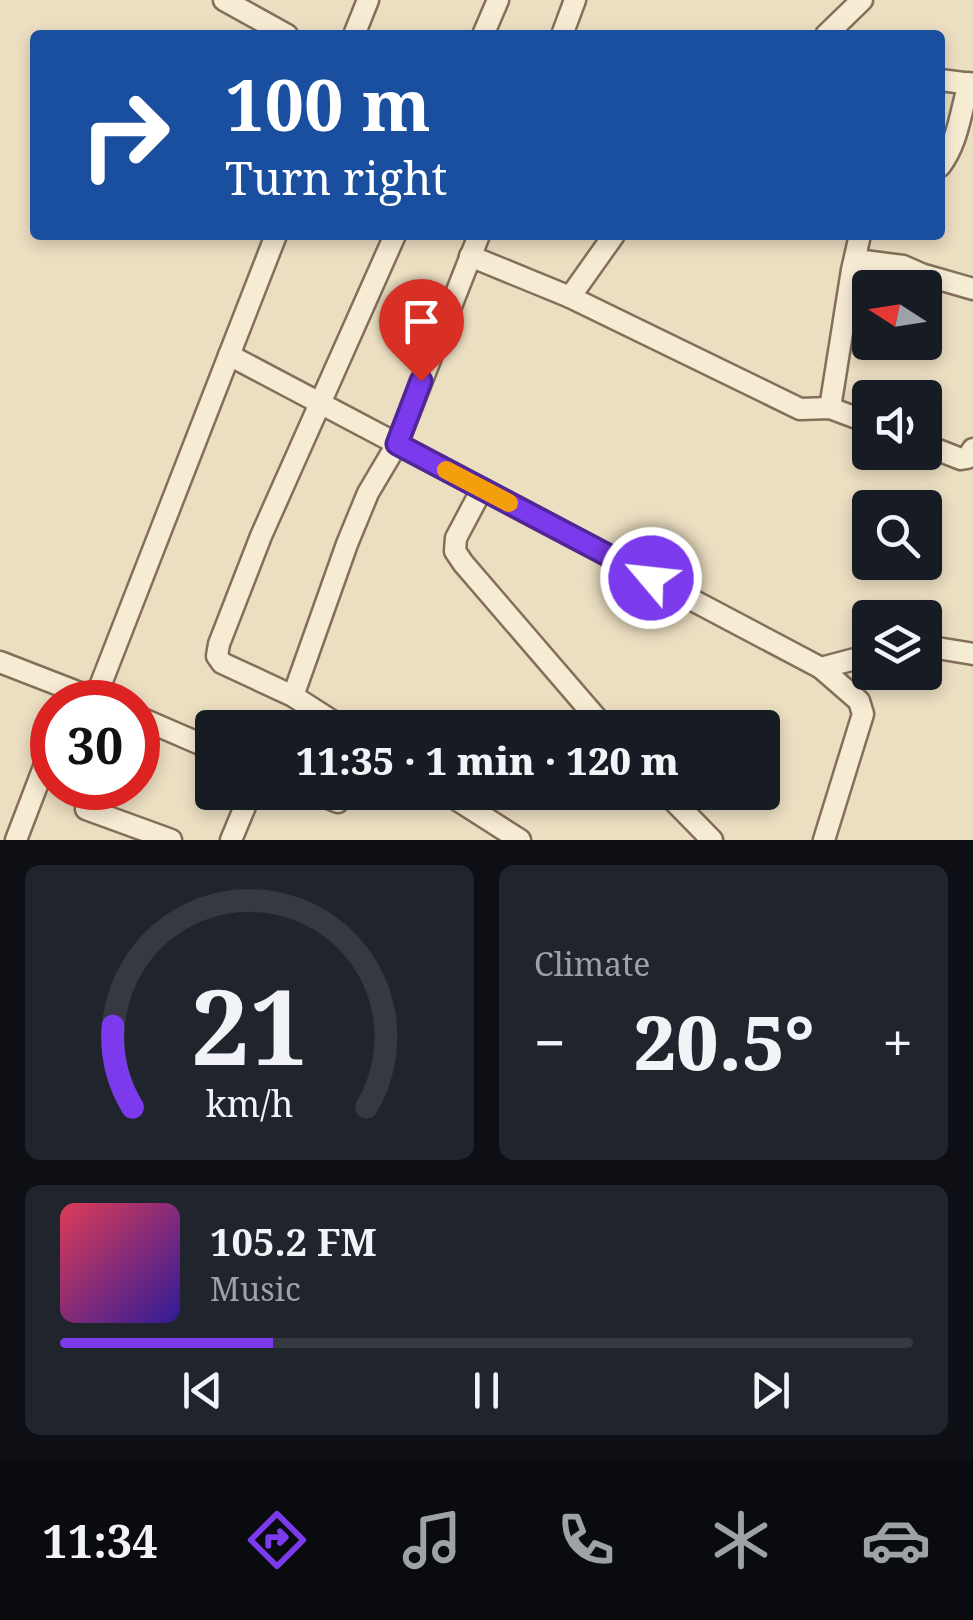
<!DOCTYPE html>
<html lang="en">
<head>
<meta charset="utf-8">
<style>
  :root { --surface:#171b24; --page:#20242c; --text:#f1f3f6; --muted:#9ea1a6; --line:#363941; --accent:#7c3aed }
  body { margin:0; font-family:"Noto Serif",serif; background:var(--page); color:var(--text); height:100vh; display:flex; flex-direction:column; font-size:38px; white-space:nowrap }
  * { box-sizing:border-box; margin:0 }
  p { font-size:32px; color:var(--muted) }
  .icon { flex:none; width:55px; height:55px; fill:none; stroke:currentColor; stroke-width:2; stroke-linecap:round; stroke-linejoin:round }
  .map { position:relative; height:840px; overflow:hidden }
  .side { display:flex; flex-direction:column; gap:25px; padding:25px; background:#0d0f14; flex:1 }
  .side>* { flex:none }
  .hud { position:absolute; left:30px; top:30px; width:915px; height:210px; border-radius:10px; box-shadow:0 5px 15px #0003; background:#1a4fa0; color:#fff; overflow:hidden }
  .needle { width:65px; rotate:282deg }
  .buttons { position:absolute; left:852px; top:270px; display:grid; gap:20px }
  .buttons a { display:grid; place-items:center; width:90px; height:90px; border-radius:10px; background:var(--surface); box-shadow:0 5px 15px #0003; font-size:50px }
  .speed { position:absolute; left:30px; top:680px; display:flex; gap:20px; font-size:50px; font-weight:700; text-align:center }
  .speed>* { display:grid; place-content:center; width:130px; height:130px; border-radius:50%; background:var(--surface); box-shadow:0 5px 15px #0003; line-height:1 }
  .speed .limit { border:15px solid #d22; background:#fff; color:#111 }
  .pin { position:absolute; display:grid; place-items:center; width:85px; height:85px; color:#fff; margin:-102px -42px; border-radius:50% 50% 50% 0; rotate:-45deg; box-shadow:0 0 10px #0007 }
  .pin .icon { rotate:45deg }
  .me { position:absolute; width:110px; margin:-55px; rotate:298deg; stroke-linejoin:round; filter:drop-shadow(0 0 8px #0008) }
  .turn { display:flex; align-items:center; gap:35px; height:210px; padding:0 30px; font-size:45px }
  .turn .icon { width:130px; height:130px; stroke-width:2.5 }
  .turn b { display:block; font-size:70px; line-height:85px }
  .big { font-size:75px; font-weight:800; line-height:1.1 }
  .side .tile { flex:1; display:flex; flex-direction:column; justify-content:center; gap:15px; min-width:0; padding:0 35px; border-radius:15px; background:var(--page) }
  .side .dial { align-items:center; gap:0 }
  .dial svg { height:260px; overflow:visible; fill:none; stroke:var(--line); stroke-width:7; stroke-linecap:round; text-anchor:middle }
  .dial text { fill:var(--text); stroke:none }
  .song { display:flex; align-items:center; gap:30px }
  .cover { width:120px; height:120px; border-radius:15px; background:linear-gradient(135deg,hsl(350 70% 55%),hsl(250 70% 35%)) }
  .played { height:10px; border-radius:5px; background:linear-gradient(90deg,var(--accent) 25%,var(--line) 25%) }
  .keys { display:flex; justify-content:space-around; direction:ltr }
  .heat { display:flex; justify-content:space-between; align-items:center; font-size:55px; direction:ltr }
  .side .tiles { flex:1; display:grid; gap:25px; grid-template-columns:1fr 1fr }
  .tile:last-child { grid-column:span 2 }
  .trip { position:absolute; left:195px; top:710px; width:585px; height:100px; border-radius:10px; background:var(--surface); box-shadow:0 5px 15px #0003; font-weight:800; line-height:100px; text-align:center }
  .tabs { display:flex; height:160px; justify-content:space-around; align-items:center; background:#090b0e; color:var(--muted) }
  .tabs .icon { width:70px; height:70px }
  .tabs .active { color:var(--accent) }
  .tabs b { font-size:45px; color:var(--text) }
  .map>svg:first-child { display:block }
</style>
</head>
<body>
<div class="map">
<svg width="973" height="840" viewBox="0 0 973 840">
  <rect width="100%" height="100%" fill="#ebdec1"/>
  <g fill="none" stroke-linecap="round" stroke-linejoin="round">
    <g stroke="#836f5a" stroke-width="25">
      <g id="minor">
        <path d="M224,0L287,35"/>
        <path d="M354,35L368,0"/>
        <path d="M483,35L498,0"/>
        <path d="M562,35L575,0"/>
        <path d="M826,35L862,0"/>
        <path d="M940,80L973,84"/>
        <path d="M940,166C958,143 961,110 969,83"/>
        <path d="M470,256L570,297L800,409L830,408L870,423"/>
        <path d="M856,260L903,266L921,274L973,289"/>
        <path d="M570,297L614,235"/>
        <path d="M229,355L821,668L859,701L863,714L824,840"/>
        <path d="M830,408L852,270L860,235"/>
        <path d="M925,445L961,459L967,458L973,449"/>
        <path d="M482,489L456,538L455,551L463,563L605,728"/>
        <path d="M925,646L973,654"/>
        <path d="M0,662L103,702"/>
        <path d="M821,668L870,655"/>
        <path d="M293,696L347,544L368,493L397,444L479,235"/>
        <path d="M95,699L276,235"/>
        <path d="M138,717L212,749"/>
        <path d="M343,728L293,696L222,663L217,656L219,644L261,536L395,235"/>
        <path d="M314,792L338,802"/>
        <path d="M445,792L520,840"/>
        <path d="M665,792L712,840"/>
        <path d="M86,809L171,840"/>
        <path d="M16,840L52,746"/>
        <path d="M231,840L251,792"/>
      </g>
    </g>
    <use href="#minor" stroke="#f6ebd3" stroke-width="20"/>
  </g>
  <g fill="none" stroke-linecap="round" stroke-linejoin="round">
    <g stroke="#51269a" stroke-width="25">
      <path id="route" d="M421,381L397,444L651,578"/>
    </g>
    <use href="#route" stroke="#7c3aed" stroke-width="18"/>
    <path stroke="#f59e0b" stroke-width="18" d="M446,470L509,503"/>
  </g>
</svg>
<div class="buttons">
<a><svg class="needle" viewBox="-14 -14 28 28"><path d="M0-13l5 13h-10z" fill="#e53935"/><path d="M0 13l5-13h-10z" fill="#9ea1a6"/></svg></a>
<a><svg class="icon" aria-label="sound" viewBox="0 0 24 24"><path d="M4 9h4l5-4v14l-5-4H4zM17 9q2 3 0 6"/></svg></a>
<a><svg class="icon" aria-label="search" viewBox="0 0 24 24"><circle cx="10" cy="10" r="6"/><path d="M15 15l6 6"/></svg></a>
<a><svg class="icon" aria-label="layers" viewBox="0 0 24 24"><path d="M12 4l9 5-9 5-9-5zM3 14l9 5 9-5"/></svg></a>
</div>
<div class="speed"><div class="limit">30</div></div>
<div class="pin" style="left:421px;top:381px;background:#d93025"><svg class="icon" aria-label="arrive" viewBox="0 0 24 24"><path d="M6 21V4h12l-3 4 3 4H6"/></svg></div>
<svg class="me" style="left:651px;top:578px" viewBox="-20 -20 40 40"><circle r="17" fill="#7c3aed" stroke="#fff" stroke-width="3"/><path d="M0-11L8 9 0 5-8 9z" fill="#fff"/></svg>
<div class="trip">11:35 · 1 min · 120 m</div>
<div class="hud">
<div class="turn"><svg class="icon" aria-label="right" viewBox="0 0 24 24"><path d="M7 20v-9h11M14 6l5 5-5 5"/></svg><div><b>100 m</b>Turn right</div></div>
</div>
</div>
<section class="side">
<div class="tiles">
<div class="tile dial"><svg viewBox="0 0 100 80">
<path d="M14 69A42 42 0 1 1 86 69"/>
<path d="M14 69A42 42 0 0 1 8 44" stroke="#7c3aed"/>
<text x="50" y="56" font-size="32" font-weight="700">21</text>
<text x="50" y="72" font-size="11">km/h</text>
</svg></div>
<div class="tile"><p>Climate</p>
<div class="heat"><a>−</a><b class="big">20.5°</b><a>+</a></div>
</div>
<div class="tile">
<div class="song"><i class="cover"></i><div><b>105.2 FM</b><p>Music</p></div></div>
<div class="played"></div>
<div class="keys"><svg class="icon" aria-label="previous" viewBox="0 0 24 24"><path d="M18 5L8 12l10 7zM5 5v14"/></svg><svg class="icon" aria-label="pause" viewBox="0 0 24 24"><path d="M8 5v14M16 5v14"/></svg><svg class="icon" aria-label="next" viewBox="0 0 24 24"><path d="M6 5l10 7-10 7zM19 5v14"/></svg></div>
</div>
</div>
</section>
<nav class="tabs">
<b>11:34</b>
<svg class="icon active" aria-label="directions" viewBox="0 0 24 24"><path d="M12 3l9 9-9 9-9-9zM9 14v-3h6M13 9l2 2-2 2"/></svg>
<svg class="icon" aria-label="music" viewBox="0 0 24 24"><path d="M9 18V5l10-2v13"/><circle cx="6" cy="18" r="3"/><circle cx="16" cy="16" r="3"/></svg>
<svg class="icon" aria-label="phone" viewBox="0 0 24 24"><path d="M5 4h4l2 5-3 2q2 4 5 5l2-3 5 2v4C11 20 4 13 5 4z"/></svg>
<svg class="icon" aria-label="climate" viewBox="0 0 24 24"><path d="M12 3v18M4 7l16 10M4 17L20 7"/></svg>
<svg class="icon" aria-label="car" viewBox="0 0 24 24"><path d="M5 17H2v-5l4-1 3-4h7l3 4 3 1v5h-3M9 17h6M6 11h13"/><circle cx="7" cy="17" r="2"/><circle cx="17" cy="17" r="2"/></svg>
</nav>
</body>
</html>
